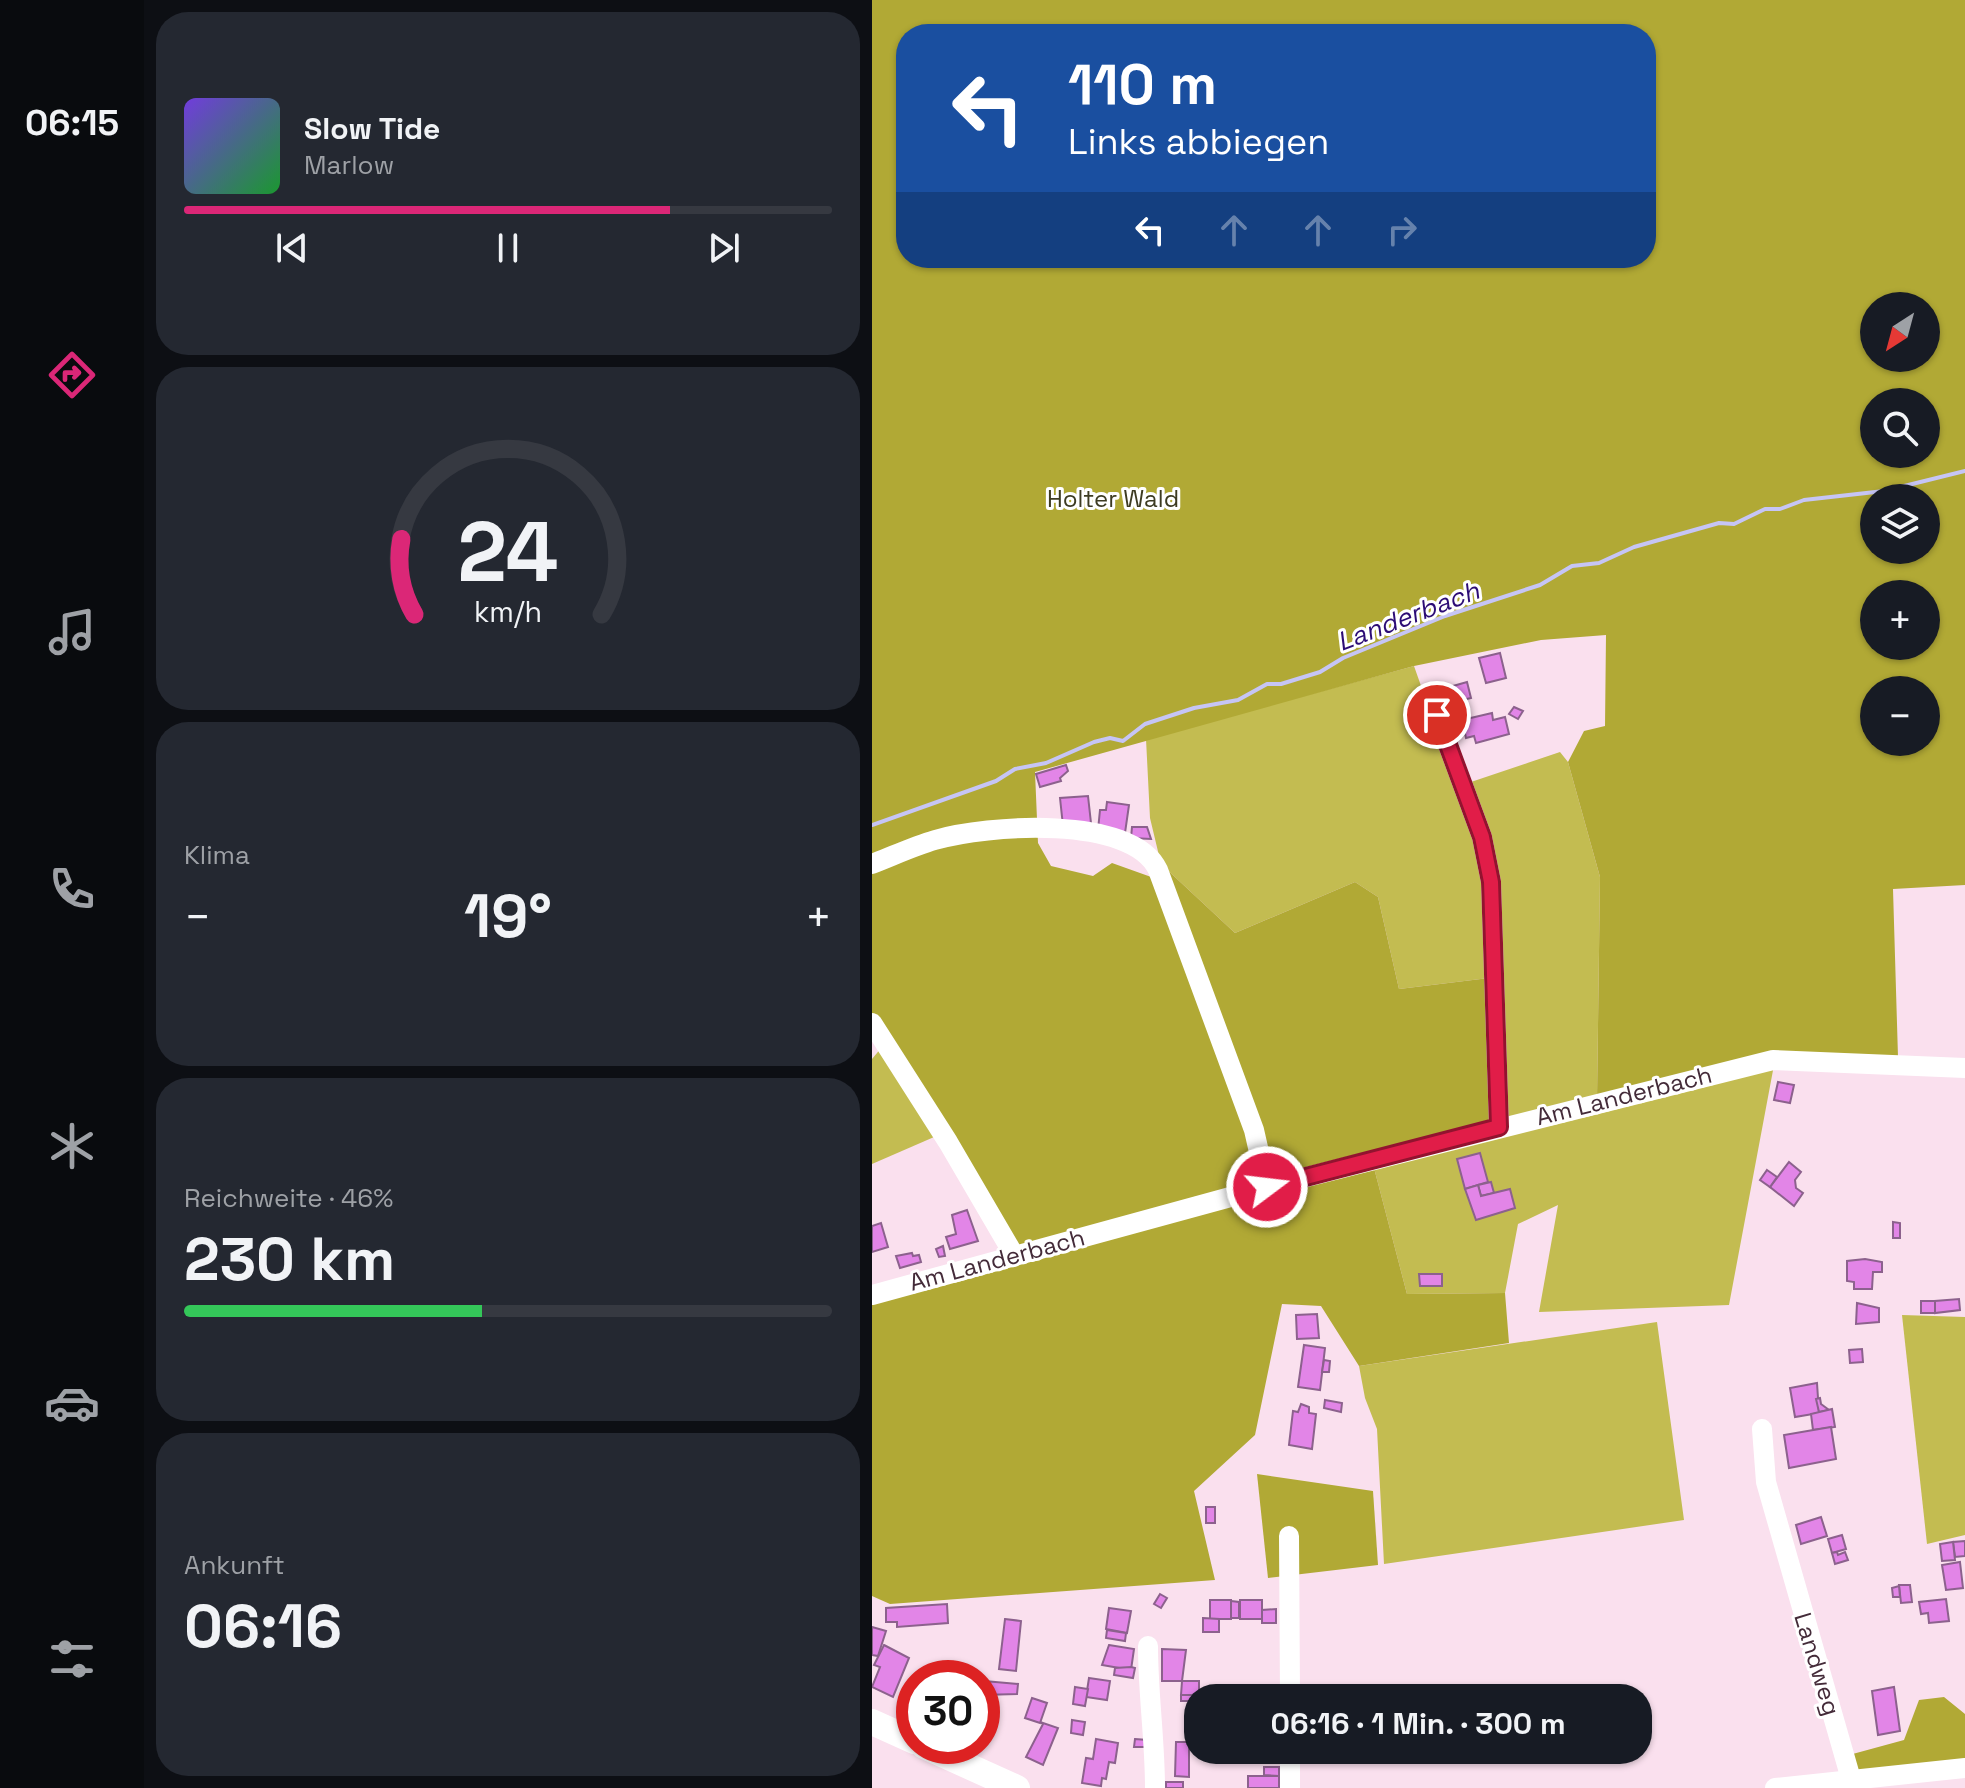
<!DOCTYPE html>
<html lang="de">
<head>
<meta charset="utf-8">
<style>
  :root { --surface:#171b24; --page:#242831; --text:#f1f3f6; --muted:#9ea1a6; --line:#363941; --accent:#db2777 }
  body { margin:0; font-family:"Space Grotesk",sans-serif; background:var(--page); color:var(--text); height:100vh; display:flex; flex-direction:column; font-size:30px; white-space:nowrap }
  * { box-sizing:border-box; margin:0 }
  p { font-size:26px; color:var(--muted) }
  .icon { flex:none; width:44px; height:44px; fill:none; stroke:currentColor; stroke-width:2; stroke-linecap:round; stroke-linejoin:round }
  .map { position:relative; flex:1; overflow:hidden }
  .panel { display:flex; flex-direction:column; gap:12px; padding:12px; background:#0d0f14; width:728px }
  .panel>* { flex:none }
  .guide { position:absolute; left:24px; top:24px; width:760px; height:244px; border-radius:32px; box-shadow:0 2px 6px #0004; background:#1a4fa0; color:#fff; overflow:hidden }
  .needle { width:52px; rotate:216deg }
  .buttons { position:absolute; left:988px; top:292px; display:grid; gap:16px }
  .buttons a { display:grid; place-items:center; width:80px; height:80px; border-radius:50%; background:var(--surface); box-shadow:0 2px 6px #0004; font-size:40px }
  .speed { position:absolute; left:24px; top:1660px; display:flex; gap:16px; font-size:40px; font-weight:700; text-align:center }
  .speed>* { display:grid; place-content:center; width:104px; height:104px; border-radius:50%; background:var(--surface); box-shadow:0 2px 6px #0004; line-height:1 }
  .speed .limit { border:12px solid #d22; background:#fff; color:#111 }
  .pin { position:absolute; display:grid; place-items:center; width:68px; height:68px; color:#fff; margin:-34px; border:4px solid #fff; border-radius:50%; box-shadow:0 2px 8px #0007 }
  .me { position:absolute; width:88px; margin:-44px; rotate:75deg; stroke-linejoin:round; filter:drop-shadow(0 0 6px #0008) }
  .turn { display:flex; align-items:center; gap:28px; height:168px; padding:0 40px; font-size:36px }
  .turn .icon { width:104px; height:104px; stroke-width:2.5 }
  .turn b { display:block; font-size:56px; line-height:68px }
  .lanes { display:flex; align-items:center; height:76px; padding:0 40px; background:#0003; justify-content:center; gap:40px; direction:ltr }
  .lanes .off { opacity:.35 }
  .big { font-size:60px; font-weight:700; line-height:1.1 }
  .panel .tile { flex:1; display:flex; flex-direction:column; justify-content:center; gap:12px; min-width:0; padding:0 28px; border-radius:32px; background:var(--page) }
  .panel .dial { align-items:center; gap:0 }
  .dial svg { height:208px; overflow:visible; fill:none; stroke:var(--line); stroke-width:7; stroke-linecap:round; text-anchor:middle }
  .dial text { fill:var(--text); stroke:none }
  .song { display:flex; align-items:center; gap:24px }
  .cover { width:96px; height:96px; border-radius:12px; background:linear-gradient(135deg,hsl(260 70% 55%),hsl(130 70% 35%)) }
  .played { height:8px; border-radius:4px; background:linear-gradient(90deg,var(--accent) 75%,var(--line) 75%) }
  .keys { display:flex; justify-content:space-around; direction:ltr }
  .heat { display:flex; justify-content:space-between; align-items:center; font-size:44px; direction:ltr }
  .charge { height:12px; border-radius:6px; background:linear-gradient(90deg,#34c759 46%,var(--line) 0) }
  .trip { position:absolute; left:312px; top:1684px; width:468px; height:80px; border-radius:32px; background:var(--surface); box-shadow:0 2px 6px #0004; font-weight:700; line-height:80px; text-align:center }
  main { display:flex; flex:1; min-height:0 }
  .dock { display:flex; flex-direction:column; width:144px; justify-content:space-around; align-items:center; background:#090b0e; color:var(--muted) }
  .dock .icon { width:56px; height:56px }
  .dock .current { color:var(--accent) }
  .dock b { font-size:36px; color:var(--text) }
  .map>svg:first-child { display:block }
</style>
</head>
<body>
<main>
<nav class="dock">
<b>06:15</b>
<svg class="icon current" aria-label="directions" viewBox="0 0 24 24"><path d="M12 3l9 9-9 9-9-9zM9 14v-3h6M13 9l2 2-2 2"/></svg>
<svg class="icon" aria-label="music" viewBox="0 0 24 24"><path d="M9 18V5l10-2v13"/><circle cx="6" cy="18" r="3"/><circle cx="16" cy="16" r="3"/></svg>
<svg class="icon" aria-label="phone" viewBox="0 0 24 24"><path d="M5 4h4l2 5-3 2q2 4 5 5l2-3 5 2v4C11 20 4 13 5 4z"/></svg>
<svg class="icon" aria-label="climate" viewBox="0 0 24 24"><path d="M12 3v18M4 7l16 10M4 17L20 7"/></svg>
<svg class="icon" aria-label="car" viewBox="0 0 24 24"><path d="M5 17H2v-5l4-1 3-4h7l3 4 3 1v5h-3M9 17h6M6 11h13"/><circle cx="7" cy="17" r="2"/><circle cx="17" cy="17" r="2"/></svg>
<svg class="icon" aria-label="filters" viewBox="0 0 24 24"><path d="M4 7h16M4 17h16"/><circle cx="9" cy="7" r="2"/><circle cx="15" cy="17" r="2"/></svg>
</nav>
<section class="panel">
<div class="tile">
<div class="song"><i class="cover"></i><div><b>Slow Tide</b><p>Marlow</p></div></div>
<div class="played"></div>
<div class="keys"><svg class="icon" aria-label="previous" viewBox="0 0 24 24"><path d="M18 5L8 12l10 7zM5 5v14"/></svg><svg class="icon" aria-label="pause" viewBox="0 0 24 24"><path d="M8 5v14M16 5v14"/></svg><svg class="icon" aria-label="next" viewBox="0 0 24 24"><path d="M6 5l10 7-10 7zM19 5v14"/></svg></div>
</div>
<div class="tile dial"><svg viewBox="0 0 100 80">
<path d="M14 69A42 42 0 1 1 86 69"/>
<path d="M14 69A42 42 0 0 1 9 40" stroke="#db2777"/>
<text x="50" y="56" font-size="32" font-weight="700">24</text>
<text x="50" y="72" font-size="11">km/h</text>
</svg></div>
<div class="tile"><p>Klima</p>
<div class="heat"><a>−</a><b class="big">19°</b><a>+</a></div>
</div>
<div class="tile"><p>Reichweite · 46%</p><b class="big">230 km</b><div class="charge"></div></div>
<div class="tile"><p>Ankunft</p><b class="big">06:16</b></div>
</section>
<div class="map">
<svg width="1093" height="1788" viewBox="0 0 1093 1788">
  <rect width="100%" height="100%" fill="#fae0ee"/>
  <g fill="#c3bc51">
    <path d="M542,666L603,839L613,882L617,978L527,989L506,897L483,882L363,933L289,864L278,818L274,739Z"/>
    <path d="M688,752L696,762L728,877L725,1098L631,1120L625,879L596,783Z"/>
    <path d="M10,1047L69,1134L0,1164V1059Z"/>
    <path d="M902,1065L857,1305L667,1312L686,1205L646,1224L633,1293L535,1294L501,1164Z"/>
    <path d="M1030,1315L1093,1317V1535L1055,1544Z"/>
    <path d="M785,1322L812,1520L512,1564L505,1429L493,1398L487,1366Z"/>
  </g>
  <g fill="#b1a935" fill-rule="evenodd">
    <path d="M0,0H1093V885L1021,889L1026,1057L900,1054L725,1098L728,877L696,762L712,731L733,726L734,635L669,640L542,666L163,772L166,843L179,866L221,876L240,863L282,878L289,864L363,933L483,882L506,897L527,989L617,978L624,1121L145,1249L0,1016ZM34,34H774V258H34ZM1002,306H1054V358H1002ZM1002,402H1054V454H1002ZM1002,498H1054V550H1002ZM1002,594H1054V646H1002ZM1002,690H1054V742H1002Z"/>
    <path d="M501,1164L535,1294L633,1293L637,1343L487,1366L449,1306L410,1304L383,1435L322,1491L343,1580L18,1604L0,1596V1302Z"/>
    <path d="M385,1474L501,1491L506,1565L396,1578Z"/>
    <path d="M1072,1697L1093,1714V1763L984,1773L977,1755L1032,1740L1047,1700Z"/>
  </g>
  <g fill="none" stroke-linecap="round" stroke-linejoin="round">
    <path stroke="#c6c5f5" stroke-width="4" d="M0,825L124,781L143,769L174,763L222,742L238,738L251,741L273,724L322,708L366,700L395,684H409L448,672L471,658L573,616L668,585L700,566L727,563L762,547L847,523L862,524L893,509H908L932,500L1012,491L1093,471"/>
  </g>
  <g fill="#e285e7" stroke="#8c618d" stroke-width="2">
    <path d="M628,653L634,678L614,683L607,658Z"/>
    <path d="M595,682L599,698L586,701L581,686Z"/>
    <path d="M642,707L651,711L646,719L637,714Z"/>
    <path d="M620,713L621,720L633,717L637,734L604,743L602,736L594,738L590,720Z"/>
    <path d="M586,722L588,733L580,735L577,724Z"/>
    <path d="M194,765L196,771L188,778L189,781L168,787L164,774Z"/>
    <path d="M216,796L219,823L191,826L188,798Z"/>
    <path d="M235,802L257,805L253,833L226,830L228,810H234Z"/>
    <path d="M260,827H275L279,839L259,838Z"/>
    <path d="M906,1082L922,1085L918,1103L902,1100Z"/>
    <path d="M608,1153L616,1182L593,1189L585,1159Z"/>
    <path d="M917,1162L929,1172L923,1180L924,1188L931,1193L922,1206L898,1187Z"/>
    <path d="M895,1170L905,1177L898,1187L888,1180Z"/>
    <path d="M619,1182L622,1193L609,1196L606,1185Z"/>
    <path d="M606,1185L609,1196L638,1189L643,1208L604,1220L593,1189Z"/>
    <path d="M95,1210L106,1241L78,1249L74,1237L84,1234L80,1215Z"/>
    <path d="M1021,1222L1028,1223V1238H1021Z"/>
    <path d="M9,1223L16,1247L0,1252V1226Z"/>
    <path d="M71,1246L73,1256L67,1257L64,1249Z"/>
    <path d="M40,1253L41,1256L47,1255L49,1262L28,1268L24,1256Z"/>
    <path d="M993,1259L1010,1262V1272H1001L1000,1289H982V1282L975,1281V1261Z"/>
    <path d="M547,1274H570V1286H548Z"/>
    <path d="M1087,1299L1088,1310L1063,1313V1301Z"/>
    <rect x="1049" y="1301" width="14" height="12"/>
    <path d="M985,1303L1007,1308V1322L984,1324Z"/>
    <path d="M445,1314L447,1338L425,1339L424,1315Z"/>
    <path d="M432,1345L453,1348L448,1390L426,1387Z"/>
    <path d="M990,1349L991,1362L978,1363L977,1350Z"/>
    <path d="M452,1360L458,1361L457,1372H450Z"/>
    <path d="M945,1383L947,1413L923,1417L918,1388Z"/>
    <path d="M948,1398L949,1404L957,1410L947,1412L944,1399Z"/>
    <path d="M453,1400L470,1403L469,1412L452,1408Z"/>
    <path d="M429,1404L437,1407V1413L444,1414L440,1449L417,1445L421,1411L426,1412Z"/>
    <path d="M960,1409L963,1427L941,1430L939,1414Z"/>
    <path d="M959,1427L964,1459L917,1468L912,1435Z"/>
    <rect x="334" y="1507" width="9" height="16"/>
    <path d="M949,1517L955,1536L929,1544L924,1525Z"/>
    <path d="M970,1535L974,1549L960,1553L956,1539Z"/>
    <path d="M1093,1541V1556L1083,1557L1081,1542Z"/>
    <path d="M1081,1542L1083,1560L1070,1561L1068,1544Z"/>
    <path d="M965,1552L966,1555L973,1552L976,1560L963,1564L960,1553Z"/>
    <path d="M1088,1562L1091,1588L1074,1590L1070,1565Z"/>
    <path d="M1027,1585H1038L1040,1602L1029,1603Z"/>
    <path d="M1027,1586L1028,1597H1021L1020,1588Z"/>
    <path d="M288,1594L295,1598L289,1608L282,1604Z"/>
    <path d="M1074,1599L1077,1621L1057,1623L1056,1613L1049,1614L1047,1602Z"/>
    <rect x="338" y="1600" width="21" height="19"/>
    <rect x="368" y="1600" width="22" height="19"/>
    <path d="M359,1601L367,1602V1618H359Z"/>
    <path d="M75,1604L76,1623L25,1627V1622H14V1608Z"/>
    <path d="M237,1608L259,1611L255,1633L234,1629Z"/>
    <path d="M404,1609V1623H390V1610Z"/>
    <path d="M331,1618L347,1619V1632H331Z"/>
    <path d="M133,1619L149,1621L144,1671L127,1669Z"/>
    <path d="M0,1627L14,1631L6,1656L0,1655Z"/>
    <path d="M235,1630L254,1633L253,1641L234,1638Z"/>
    <path d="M12,1645L37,1658L21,1697L0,1687L8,1667L2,1665Z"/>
    <path d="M237,1645L262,1649L259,1670L230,1665Z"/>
    <path d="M290,1649L314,1650L310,1681H290Z"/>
    <path d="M259,1667L263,1668L261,1678L242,1675L243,1668Z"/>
    <path d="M73,1669L86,1671L85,1678H72Z"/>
    <path d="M217,1678L238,1681L235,1700L214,1697Z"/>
    <path d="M112,1681L146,1684L145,1694L110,1695Z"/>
    <path d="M310,1681H327V1695H309Z"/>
    <path d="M203,1687L216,1689L213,1706L201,1704Z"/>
    <path d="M1022,1687L1028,1731L1006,1735L1000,1691Z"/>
    <rect x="309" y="1695" width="16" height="6"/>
    <path d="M160,1698L175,1703L168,1723L153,1718Z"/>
    <rect x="324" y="1708" width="2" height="38"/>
    <path d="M110,1709L124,1718L111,1736L110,1735Z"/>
    <path d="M200,1720L213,1722L211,1735L199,1733Z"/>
    <path d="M168,1722L186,1728L171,1765L154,1757L171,1724Z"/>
    <path d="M224,1739L246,1743L243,1763L237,1762L234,1779L230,1778L229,1786L210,1783L214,1758L221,1759Z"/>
    <path d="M263,1739L275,1740L274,1747H262Z"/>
    <path d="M304,1742H317V1777L303,1776Z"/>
    <path d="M392,1767H407V1776L392,1775Z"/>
    <rect x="376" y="1776" width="31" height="12"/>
    <rect x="294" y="1782" width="17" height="6"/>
  </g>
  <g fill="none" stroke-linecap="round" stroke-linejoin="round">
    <g stroke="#fff" stroke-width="20">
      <path d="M565,715L610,837L619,882L627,1127"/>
      <path d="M0,864C21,856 42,846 63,840C114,825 260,814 286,870L382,1130L395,1187"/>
      <path d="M0,1023L76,1142L142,1255"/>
      <path d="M0,1295L395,1187L901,1060L1093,1068"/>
      <path d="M890,1429L894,1482L979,1779"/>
      <path d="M417,1536L418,1698"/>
      <path d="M276,1646C276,1694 283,1740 283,1788"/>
      <path d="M418,1750V1788"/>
      <path d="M903,1788L1093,1768"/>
    </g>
    <g stroke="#fff" stroke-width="26">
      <path d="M0,1722L42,1741"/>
      <path d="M52,1746L145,1788"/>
    </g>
  </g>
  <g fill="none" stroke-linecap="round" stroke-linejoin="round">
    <g stroke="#92132f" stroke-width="20">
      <path id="route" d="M395,1187L627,1127L619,882L610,837L565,715"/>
    </g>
    <use href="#route" stroke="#e11d48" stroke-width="14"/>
  </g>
  <g text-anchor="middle" stroke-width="6" stroke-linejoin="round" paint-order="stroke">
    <g font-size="24" fill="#3d3b22" stroke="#fff">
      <text x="241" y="507">Holter Wald</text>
    </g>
    <g font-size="24" fill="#442b39" stroke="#fff">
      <text transform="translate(752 1096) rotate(-14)" y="8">Am Landerbach</text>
      <text transform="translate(125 1260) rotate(-15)" y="8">Am Landerbach</text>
      <text transform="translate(945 1664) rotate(73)" y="8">Landweg</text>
    </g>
    <g font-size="26" font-style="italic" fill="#2c0c75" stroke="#fff">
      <text transform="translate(536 616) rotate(-21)" y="9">Landerbach</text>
    </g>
  </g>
</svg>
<div class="buttons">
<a><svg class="needle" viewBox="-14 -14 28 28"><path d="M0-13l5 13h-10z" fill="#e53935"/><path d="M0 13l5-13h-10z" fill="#9ea1a6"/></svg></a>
<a><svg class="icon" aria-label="search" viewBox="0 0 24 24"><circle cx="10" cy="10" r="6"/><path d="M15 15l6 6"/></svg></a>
<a><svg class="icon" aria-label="layers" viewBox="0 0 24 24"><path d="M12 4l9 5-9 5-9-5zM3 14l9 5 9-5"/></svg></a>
<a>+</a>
<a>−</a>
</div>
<div class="speed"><div class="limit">30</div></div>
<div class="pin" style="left:565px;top:715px;background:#d93025"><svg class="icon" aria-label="arrive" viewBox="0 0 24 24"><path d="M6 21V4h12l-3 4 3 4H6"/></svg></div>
<svg class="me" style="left:395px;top:1187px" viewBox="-20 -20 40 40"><circle r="17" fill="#e11d48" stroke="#fff" stroke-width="3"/><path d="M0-11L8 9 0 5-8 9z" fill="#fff"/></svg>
<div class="trip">06:16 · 1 Min. · 300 m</div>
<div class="guide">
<div class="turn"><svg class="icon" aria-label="left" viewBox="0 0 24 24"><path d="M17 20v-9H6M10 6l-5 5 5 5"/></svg><div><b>110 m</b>Links abbiegen</div></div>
<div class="lanes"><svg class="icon" aria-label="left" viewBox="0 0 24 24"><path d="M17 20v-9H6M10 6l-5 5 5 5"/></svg><svg class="icon off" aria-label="ahead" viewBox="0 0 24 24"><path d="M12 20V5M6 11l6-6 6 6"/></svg><svg class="icon off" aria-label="ahead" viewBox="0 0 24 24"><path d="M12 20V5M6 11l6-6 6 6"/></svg><svg class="icon off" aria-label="right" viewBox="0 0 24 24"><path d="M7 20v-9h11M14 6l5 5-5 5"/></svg></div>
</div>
</div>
</main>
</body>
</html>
